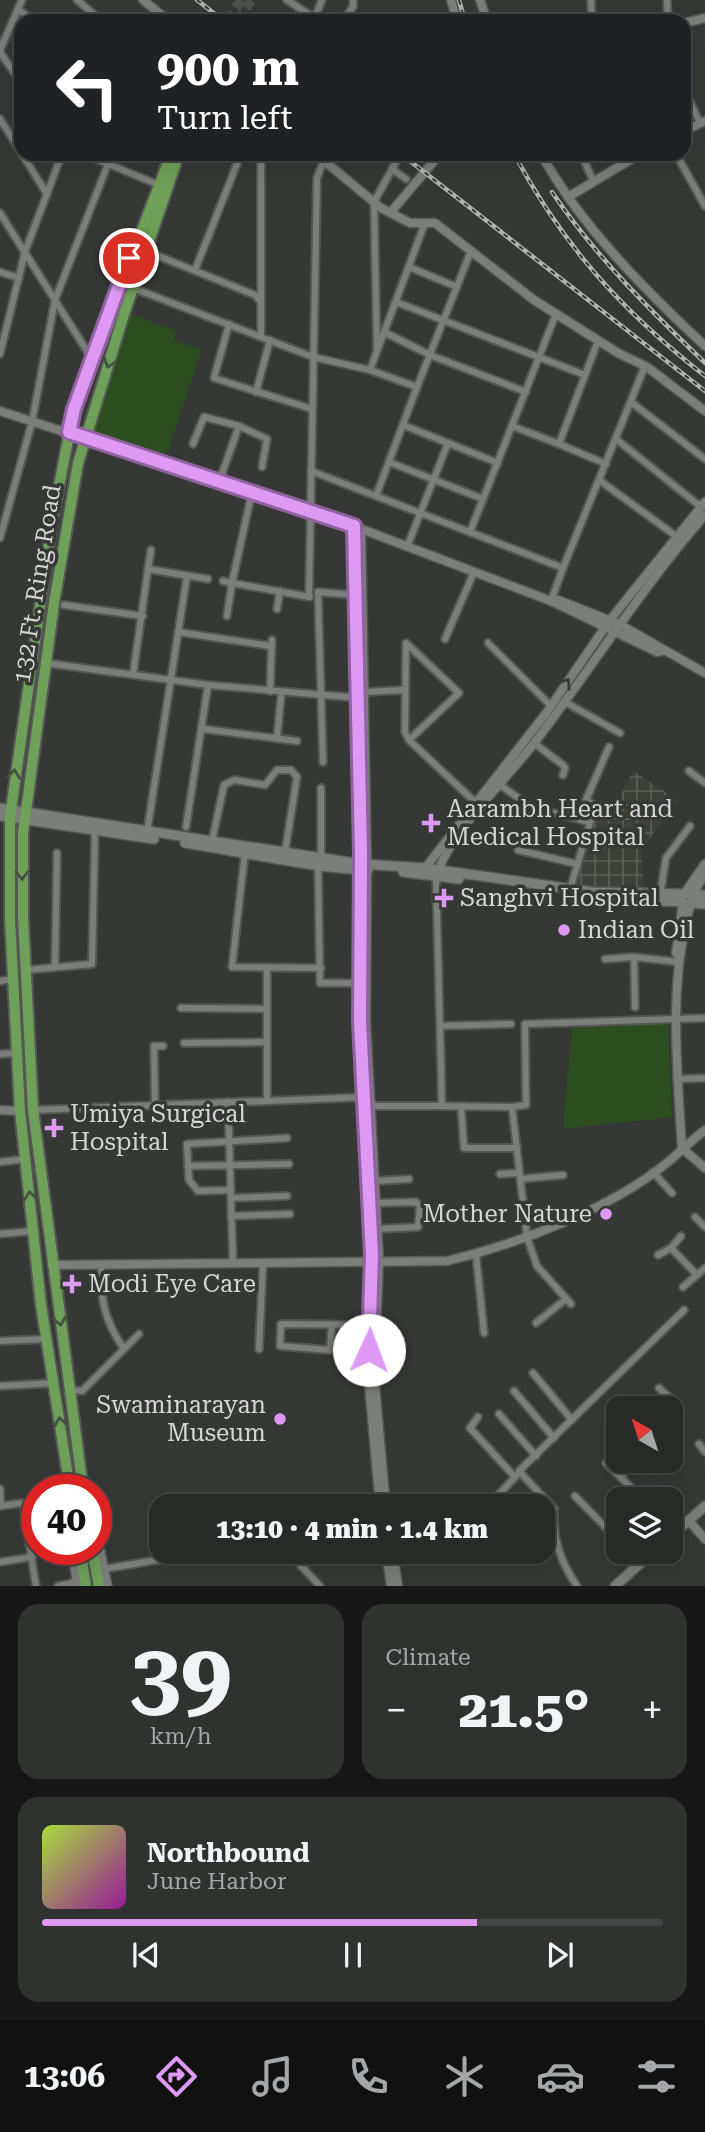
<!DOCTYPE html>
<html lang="en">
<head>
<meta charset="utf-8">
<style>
  :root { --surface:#282a28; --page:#303230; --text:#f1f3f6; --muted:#a5a7a8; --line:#444645; --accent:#dd99f3 }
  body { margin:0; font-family:"Roboto Serif",serif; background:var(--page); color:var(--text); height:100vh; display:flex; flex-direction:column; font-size:26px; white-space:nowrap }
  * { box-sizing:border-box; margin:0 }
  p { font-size:23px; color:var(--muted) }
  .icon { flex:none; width:38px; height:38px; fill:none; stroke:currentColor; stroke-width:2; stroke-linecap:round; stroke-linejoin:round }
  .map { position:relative; height:1586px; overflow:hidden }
  .sheet { display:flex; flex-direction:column; gap:18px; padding:18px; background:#161716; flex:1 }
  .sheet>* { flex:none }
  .hud { position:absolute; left:14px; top:14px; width:677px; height:147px; border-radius:21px; box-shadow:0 7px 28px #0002,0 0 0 2px var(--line); background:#202124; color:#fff; overflow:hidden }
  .needle { width:46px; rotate:321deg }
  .buttons { position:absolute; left:606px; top:1396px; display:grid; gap:14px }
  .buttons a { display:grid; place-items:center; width:77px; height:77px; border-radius:14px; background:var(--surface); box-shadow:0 7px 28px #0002,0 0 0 2px var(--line); font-size:35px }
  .speed { position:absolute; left:21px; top:1474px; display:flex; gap:14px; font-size:35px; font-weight:700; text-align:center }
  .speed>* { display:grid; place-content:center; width:91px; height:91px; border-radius:50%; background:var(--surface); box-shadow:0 7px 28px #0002,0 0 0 2px var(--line); line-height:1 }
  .speed .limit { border:10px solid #d22; background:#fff; color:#111 }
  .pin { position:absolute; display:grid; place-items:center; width:60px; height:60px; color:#fff; margin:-30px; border:4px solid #fff; border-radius:50%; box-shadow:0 2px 7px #0007 }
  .me { position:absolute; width:77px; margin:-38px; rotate:2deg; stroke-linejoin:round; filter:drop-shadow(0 0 5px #0008) }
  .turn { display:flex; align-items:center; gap:24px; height:147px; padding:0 28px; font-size:32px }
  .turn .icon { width:91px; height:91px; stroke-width:2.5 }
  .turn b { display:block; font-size:49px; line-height:60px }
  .big { font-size:52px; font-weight:800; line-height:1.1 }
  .sheet .card { flex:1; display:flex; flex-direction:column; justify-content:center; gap:10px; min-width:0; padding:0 24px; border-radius:21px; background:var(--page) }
  .sheet .dial { align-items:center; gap:0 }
  .dial b { font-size:91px; line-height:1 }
  .song { display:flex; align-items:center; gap:21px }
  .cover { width:84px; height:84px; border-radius:10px; background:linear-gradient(135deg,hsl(80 70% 55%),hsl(300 70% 35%)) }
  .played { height:7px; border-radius:4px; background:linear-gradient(90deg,var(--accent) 70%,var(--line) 70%) }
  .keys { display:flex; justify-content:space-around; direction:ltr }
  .heat { display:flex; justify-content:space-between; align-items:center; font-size:38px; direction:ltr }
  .sheet .tiles { flex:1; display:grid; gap:18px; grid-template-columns:1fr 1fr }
  .card:last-child { grid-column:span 2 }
  .trip { position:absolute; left:149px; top:1494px; width:406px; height:70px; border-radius:21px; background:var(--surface); box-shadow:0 7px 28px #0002,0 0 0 2px var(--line); font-weight:800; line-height:70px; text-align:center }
  .dock { display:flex; height:112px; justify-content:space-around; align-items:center; background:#101110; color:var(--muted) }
  .dock .icon { width:49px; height:49px }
  .dock .on { color:var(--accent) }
  .dock b { font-size:32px; color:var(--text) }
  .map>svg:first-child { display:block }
</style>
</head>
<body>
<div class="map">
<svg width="705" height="1586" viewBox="0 0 705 1586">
  <defs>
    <pattern id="industrial-grid" width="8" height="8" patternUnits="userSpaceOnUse" patternTransform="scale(1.75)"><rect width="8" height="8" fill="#3c423a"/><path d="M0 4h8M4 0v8" fill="none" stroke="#575d56"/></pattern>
  </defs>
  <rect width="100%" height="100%" fill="#363836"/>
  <path fill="url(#industrial-grid)" d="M633,771L678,800L641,851L644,892L574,886L599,808L612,813Z"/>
  <g fill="#2c4d1f">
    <path d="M129,313L176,331L173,341L202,349L167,454L91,431Z"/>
    <path d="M668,1016L672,1117L563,1129L572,1026Z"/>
  </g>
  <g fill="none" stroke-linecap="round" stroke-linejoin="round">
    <g stroke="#4e504e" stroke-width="10" stroke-dasharray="10 5" stroke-linecap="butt">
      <path d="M228,21L241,0"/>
      <path d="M238,21L251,0"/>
    </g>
    <g stroke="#555754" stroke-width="10">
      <g id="minor">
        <path d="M77,0L102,21"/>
        <path d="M287,0L319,21"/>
        <path d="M591,0L592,21"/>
        <path d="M667,0L668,21"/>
        <path d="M18,9L33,21"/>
        <path d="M315,17L322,0"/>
        <path d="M343,21L353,7V0"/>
        <path d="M0,50L22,0"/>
        <path d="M0,52L21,83"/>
        <path d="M684,89L700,123"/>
        <path d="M0,119L21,152"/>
        <path d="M22,154L47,194"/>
        <path d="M111,154L108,164L159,185"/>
        <path d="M261,154V302"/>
        <path d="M581,154L591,176"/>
        <path d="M614,154L616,159"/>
        <path d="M676,154L705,206"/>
        <path d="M544,160L557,154"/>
        <path d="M392,169L406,179"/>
        <path d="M0,213L92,359"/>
        <path d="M146,251L255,295L261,302V336"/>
        <path d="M409,267L457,287"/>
        <path d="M195,270L241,154"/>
        <path d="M0,272L19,278"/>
        <path d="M133,288L313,357L370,370L417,387L471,251"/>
        <path d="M396,302L585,375"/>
        <path d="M229,324L214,378L312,409"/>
        <path d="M384,332L430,355L526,392"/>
        <path d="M598,341L559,444L606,464"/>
        <path d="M377,350L374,202L397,160"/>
        <path d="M0,354L25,252L62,154"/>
        <path d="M370,370L425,223"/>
        <path d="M256,392L270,340"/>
        <path d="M631,402L705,459"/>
        <path d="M403,425L498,463"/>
        <path d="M512,426L559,444"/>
        <path d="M616,439L701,507"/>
        <path d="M193,444L204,417L239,426L267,439L262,467"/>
        <path d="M389,462L483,499"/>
        <path d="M311,471L376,496L417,387"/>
        <path d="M599,480L676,536"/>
        <path d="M219,482L239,426"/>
        <path d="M252,492L232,583L310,597"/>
        <path d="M376,496L563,568L551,601"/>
        <path d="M470,532L556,314"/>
        <path d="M0,538L32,422L55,300L108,164L84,154"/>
        <path d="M407,547L448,443"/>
        <path d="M563,568L645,366"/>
        <path d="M148,569L151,550"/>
        <path d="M223,581L232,583L227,616"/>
        <path d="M309,597L317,178L324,160"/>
        <path d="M64,605L143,616"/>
        <path d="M277,609L280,591"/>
        <path d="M178,632L271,646"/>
        <path d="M445,639L474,572"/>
        <path d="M488,643L551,706"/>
        <path d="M46,663L208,685L360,698"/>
        <path d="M133,675L148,569L208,579"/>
        <path d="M270,691L272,640"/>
        <path d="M364,692L403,690"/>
        <path d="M565,702L620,733"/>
        <path d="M204,729L297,741"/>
        <path d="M277,738L281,697"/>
        <path d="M409,740L459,693L406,643L405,732L409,740L410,741L476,803"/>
        <path d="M534,743L563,765L565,768L563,775"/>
        <path d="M323,762L318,592L355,595"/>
        <path d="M689,771L705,783"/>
        <path d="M500,785L527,804"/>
        <path d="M541,810L590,822"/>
        <path d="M186,827L208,685"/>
        <path d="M147,832L187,576"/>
        <path d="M212,841L224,785L234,780L265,785L277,770H291L297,777L285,852"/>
        <path d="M518,850L577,864"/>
        <path d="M245,852L232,967L321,968"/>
        <path d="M321,859V788"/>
        <path d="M318,866L320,983H360"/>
        <path d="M570,889L595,806L586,800L609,747"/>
        <path d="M660,895L666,858L690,826"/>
        <path d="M634,957L635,1007"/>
        <path d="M605,959L634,957L679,962"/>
        <path d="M55,967L57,853"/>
        <path d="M267,969V1101"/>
        <path d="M27,970L92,964L95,830"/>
        <path d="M0,981L14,979"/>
        <path d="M181,1008L267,1009"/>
        <path d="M440,1026L511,1024"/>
        <path d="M184,1043L267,1042"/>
        <path d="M0,1054L17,1053"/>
        <path d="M677,1079L705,1078"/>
        <path d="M228,1102L233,1263"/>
        <path d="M155,1105L154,1046H163"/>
        <path d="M369,1106H442L436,876"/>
        <path d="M442,1106L512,1107L527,1237L537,1266L571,1304"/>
        <path d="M461,1106L464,1148H517"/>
        <path d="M512,1107L526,1105L525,1024L705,1018"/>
        <path d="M33,1110L367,1097"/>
        <path d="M0,1162L26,1159"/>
        <path d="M188,1166L289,1164"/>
        <path d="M653,1172L672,1193"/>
        <path d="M500,1174L519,1173"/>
        <path d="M520,1179L563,1175"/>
        <path d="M375,1181L409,1179"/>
        <path d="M231,1190L198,1191L189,1180L187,1144L287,1138"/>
        <path d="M231,1198L287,1196"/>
        <path d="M376,1203L416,1202L420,1206L418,1227L377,1229"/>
        <path d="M231,1216L290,1214"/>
        <path d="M695,1217L705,1227"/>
        <path d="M0,1234L33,1231"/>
        <path d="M671,1248L681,1236"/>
        <path d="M476,1254L484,1333"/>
        <path d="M658,1255L671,1248L697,1275"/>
        <path d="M101,1264C101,1301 103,1318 124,1349"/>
        <path d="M683,1287L705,1268"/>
        <path d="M536,1323L566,1299"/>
        <path d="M332,1325L330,1350L280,1346L281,1324L370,1325"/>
        <path d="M0,1341L46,1339"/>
        <path d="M259,1349L263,1264"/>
        <path d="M533,1373L572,1420"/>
        <path d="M1,1386L54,1383"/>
        <path d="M659,1388L675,1403L677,1410L670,1419"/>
        <path d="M69,1390L82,1391L139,1334"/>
        <path d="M514,1391L554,1438"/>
        <path d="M499,1414L536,1456"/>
        <path d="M478,1417L470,1428L515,1477"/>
        <path d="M699,1444L705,1452"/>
        <path d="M606,1463L644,1500"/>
        <path d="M621,1476L634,1461"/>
        <path d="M0,1489L1,1506"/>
        <path d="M575,1496L618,1540"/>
        <path d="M0,1506L37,1501"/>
        <path d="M482,1507L491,1503L516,1476"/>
        <path d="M24,1510L36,1586"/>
        <path d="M288,1552L320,1586"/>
        <path d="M629,1552L640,1564"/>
        <path d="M0,1562L32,1557"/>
        <path d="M104,1569L205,1552"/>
        <path d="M58,1586L77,1582"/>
        <path d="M577,1586C560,1561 553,1540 554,1509L519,1471L684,1310"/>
      </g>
    </g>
    <g stroke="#555754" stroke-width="11">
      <g id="tertiary">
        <path d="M143,0L169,21"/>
        <path d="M451,0L457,21"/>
        <path d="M480,0L487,21"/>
        <path d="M684,23L705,18"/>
        <path d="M684,131L705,121"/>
        <path d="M316,154L381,208L410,223H435L534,300L618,353L647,367L705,411"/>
        <path d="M541,154C581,226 645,290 705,346"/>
        <path d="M568,197L640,154"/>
        <path d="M391,212L440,154"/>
        <path d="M0,411L348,524L551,601L657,652L663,651"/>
        <path d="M354,526L361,853L360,1022L372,1255L368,1374L380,1507"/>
        <path d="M361,529L367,870L366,1022L379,1261L374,1374L386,1507"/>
        <path d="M551,601L558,600L619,624L705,673"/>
        <path d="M423,871L547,712L610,620L705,502"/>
        <path d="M437,874C451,831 507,779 535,742C593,666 642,587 705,515"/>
        <path d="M684,894L705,864"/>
        <path d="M692,895L705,874"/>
        <path d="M691,903C668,981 677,1066 682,1148L705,1168"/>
        <path d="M679,957L676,953L683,902"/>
        <path d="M0,1110L20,1111"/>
        <path d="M52,1265L447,1261C518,1244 611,1209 668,1162C681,1151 692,1140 705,1130"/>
        <path d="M689,1521L705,1539"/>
        <path d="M386,1552L391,1586"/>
        <path d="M393,1552L398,1586"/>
      </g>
    </g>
    <g stroke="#555754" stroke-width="12">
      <g id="secondary">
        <path d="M0,808L361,864L425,868L593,892L684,894"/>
        <path d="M0,816L154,839"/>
        <path d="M185,843C245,852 309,868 368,870"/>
        <path d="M403,872L459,879"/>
        <circle cx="687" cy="899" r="5.5"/>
        <path d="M692,895H705"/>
        <path d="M594,898L683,902"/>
        <path d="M691,903L705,904"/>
        <path d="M96,1532L107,1586"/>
        <path d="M670,1537L705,1506"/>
        <path d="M72,1549L78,1586"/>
        <path d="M615,1586L653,1552"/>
      </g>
    </g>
    <g stroke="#555754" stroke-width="14">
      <g id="primary">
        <path d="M70,1489L41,1305L20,1111L10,919V817L52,522L74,409L171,154"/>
        <path d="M83,1489L33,1110L23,918V833L54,603L78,463L124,314L179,154"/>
        <path d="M80,1549L86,1586"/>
        <path d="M92,1549L99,1586"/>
      </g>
    </g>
    <use href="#minor" stroke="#7b7e7b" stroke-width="6"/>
    <use href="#tertiary" stroke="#7b7e7b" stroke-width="8"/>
    <use href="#secondary" stroke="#7b7e7b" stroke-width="9"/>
    <use href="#primary" stroke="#6ea059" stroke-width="10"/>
    <g stroke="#b2b4b2" stroke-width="4.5">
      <g id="rail">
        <path d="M197,0L224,21"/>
        <path d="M459,0L465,21"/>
        <path d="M401,154L705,391"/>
        <path d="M514,154C564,247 622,311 705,376"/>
        <path d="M552,192C596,257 649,309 705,363"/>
      </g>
    </g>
    <use href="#rail" stroke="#363836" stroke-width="2" stroke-dasharray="5" stroke-linecap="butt"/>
  </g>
  <defs><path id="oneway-chevron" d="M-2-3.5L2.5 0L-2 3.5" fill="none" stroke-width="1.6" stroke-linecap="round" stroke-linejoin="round" transform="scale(1.75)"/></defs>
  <g stroke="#44523f">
    <use href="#oneway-chevron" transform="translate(109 363) rotate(108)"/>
    <use href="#oneway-chevron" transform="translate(14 774) rotate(-83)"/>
    <use href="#oneway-chevron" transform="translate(22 875) rotate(90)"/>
    <use href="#oneway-chevron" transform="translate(30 1196) rotate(-96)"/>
    <use href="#oneway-chevron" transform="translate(60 1321) rotate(81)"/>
    <use href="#oneway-chevron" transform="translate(60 1422) rotate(-98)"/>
  </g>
  <use stroke="#393c39" href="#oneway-chevron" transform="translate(566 683) rotate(-56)"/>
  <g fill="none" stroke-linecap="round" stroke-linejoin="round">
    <g stroke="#90639e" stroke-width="18">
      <path id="route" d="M129,258L74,409L69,432L354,526L361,853L360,1022L372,1255L369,1350"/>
    </g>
    <use href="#route" stroke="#dd99f3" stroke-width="12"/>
  </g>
  <g fill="#dd99f3" stroke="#363836" stroke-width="2.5">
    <path d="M427.5 812.5h7v7h7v7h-7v7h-7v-7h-7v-7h7z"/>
    <path d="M440.5 887.5h7v7h7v7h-7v7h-7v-7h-7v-7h7z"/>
    <circle cx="564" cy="930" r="7"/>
    <path d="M50.5 1117.5h7v7h7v7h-7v7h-7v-7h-7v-7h7z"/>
    <circle cx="606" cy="1214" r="7"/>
    <path d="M68.5 1273.5h7v7h7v7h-7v7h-7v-7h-7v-7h7z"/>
    <circle cx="280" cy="1419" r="7"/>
  </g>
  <g text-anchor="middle" stroke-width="7" stroke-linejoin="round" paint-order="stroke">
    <g font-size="24" fill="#d5d6d5" stroke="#363836">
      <text transform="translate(37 584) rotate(-81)" y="8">132 Ft. Ring Road</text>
    </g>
    <g font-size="24" fill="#d5d6d5" stroke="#363836" text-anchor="start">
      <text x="447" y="817">Aarambh Heart and<tspan x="447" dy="28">Medical Hospital</tspan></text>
      <text x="460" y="906">Sanghvi Hospital</text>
      <text x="578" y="938">Indian Oil</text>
      <text x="70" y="1122">Umiya Surgical<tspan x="70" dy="28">Hospital</tspan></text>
      <text x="592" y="1222" text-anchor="end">Mother Nature</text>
      <text x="88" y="1292">Modi Eye Care</text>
      <text x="266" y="1413" text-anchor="end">Swaminarayan<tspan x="266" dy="28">Museum</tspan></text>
    </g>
  </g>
</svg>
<div class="buttons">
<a><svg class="needle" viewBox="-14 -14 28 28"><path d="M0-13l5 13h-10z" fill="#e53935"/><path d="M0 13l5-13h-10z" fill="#a5a7a8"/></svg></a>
<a><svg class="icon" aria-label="layers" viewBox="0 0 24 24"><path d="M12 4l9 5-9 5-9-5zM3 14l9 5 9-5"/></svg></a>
</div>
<div class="speed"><div class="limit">40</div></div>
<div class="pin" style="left:129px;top:258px;background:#d93025"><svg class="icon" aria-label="arrive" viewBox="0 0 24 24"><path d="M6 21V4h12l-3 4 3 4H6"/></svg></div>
<svg class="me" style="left:369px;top:1350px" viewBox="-20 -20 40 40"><circle r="19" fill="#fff"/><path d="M0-13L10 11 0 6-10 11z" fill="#dd99f3"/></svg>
<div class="trip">13:10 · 4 min · 1.4 km</div>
<div class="hud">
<div class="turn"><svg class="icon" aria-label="left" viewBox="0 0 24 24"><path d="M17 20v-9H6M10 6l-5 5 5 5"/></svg><div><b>900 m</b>Turn left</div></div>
</div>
</div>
<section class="sheet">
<div class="tiles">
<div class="card dial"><b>39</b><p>km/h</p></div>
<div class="card"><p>Climate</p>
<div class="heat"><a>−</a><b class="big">21.5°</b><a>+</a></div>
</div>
<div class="card">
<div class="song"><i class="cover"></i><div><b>Northbound</b><p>June Harbor</p></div></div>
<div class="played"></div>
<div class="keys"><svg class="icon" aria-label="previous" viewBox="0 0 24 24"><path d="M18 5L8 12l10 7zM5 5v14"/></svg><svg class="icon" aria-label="pause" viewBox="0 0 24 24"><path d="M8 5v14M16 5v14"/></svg><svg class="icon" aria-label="next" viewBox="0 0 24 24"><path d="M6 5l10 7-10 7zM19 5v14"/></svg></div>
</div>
</div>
</section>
<nav class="dock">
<b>13:06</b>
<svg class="icon on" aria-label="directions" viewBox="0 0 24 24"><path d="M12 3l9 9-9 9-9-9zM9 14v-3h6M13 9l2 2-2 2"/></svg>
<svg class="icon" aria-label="music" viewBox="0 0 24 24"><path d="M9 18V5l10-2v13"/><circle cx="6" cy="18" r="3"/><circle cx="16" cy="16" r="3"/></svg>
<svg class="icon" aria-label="phone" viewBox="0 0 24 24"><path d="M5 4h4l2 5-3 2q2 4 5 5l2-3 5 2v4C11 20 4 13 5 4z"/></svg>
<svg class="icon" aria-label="climate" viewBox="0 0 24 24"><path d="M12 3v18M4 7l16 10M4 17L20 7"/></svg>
<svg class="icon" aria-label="car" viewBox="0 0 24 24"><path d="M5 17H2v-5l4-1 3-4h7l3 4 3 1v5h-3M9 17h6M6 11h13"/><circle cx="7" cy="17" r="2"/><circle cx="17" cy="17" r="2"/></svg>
<svg class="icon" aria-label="filters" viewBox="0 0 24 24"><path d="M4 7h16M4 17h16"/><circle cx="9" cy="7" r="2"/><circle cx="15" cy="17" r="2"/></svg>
</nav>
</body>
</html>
